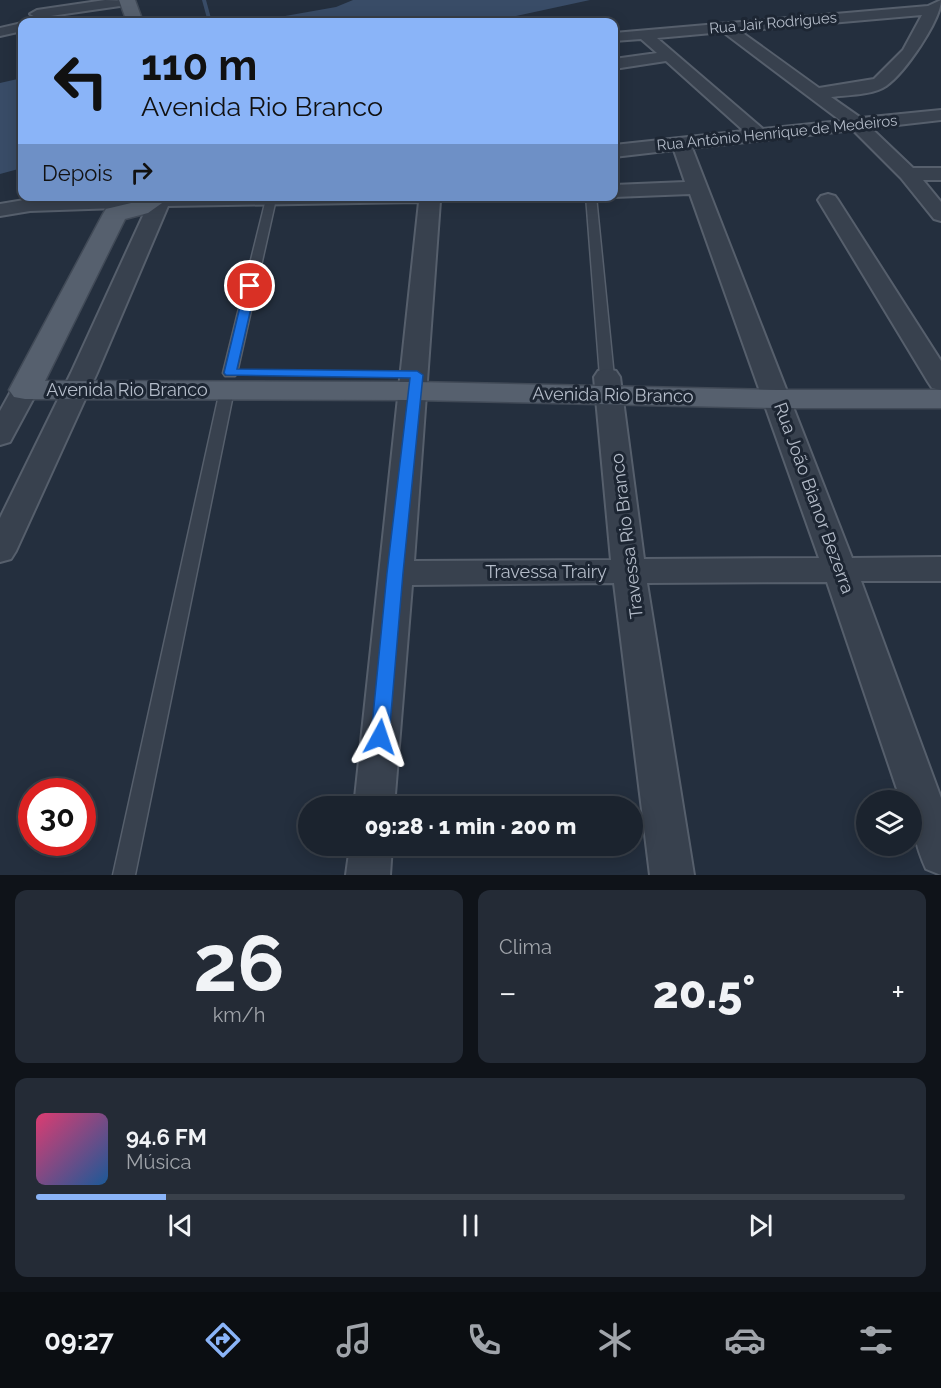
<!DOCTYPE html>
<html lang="pt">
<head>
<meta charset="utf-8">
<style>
  :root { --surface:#1b232e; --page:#242b36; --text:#f1f3f6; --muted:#a0a4aa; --line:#39404a; --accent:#8ab4f8 }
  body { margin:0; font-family:Raleway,sans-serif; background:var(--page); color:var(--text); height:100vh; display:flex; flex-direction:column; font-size:22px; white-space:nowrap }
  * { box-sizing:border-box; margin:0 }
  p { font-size:20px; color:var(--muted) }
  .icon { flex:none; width:33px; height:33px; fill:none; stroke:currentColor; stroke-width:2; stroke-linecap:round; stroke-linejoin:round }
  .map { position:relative; height:875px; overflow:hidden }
  .details { display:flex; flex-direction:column; gap:15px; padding:15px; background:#0f1319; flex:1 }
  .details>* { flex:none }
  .hud { position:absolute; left:18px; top:18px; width:600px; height:183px; border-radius:12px; box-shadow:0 3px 15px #0003,0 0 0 2px var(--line); background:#8ab4f8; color:#111; overflow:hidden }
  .buttons { position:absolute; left:856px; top:790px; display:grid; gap:12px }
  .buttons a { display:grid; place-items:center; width:66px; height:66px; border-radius:50%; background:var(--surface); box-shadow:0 3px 15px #0003,0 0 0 2px var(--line); font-size:30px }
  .speed { position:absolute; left:18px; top:778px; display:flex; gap:12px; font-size:30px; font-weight:700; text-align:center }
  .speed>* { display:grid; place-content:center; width:78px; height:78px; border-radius:50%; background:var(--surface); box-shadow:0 3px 15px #0003,0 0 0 2px var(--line); line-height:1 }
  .speed .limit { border:9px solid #d22; background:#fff; color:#111 }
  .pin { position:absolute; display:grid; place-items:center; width:51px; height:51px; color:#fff; margin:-26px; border:3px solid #fff; border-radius:50%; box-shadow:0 2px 6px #0007 }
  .me { position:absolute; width:66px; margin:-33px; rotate:5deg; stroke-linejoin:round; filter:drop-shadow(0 0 4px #0008) }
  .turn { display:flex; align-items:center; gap:21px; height:126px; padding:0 24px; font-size:27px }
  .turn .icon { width:78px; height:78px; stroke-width:2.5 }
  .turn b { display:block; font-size:42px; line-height:51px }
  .then { display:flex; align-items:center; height:57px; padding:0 24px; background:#0003; gap:12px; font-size:22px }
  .big { font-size:45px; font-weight:800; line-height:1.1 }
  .details .widget { flex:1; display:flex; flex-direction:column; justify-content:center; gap:9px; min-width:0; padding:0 21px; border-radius:12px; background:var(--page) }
  .details .dial { align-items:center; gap:0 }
  .dial b { font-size:78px; line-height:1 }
  .song { display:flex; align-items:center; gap:18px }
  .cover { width:72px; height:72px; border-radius:9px; background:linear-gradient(135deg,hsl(340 70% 55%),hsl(210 70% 35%)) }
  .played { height:6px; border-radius:3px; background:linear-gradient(90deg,var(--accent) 15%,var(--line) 15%) }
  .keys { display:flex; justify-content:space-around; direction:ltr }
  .heat { display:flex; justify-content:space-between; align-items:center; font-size:33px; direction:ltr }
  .details .tiles { flex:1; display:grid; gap:15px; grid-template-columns:1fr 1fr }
  .widget:last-child { grid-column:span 2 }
  .trip { position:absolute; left:298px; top:796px; width:345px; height:60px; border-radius:30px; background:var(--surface); box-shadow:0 3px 15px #0003,0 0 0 2px var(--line); font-weight:800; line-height:60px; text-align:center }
  .tabs { display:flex; height:96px; justify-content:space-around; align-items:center; background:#0b0e12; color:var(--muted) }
  .tabs .icon { width:42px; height:42px }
  .tabs .selected { color:var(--accent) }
  .tabs b { font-size:27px; color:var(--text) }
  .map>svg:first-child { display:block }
</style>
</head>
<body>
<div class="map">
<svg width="941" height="875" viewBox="0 0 941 875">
  <rect width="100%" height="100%" fill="#242f3e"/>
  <g fill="#394c67">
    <path d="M353,0H590L488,22H251L336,7Z"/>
    <path d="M22,78V168L0,174V83Z"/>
  </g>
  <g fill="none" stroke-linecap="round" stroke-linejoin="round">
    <path fill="#394c67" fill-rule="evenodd" d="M202,0H206L212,22H208Z"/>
    <g stroke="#565f6c" stroke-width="3">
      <g id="service">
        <path d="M274,196L276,199L237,373L235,376H225L223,373L266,199Z"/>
        <path d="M586,196H596L614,377L607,381L600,377Z"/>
        <path d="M227,386L234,390L135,875H113L220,390Z"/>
      </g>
    </g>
    <g stroke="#565f6c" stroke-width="4">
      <g id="minor">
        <path d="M105,0L134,1L127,5L37,18L30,14L37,10Z"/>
        <path d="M941,0C941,20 905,73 886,86C873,95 847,95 831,97L861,118L941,110V120L871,128L913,168H941V180H923L941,202V221L934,219L901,178L853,130L692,148L852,558L941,557V581H861L941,798V875L926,869C915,844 912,828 912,801H901L827,582L647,583L694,875H650L614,583L412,585L394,807H354L419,202L168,206L97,373L16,551L11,559L0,562V518L71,373L147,207L30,211L0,216V204L30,199L90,196H444L440,201L414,561L611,560L594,377L598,371L607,369L616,371L620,377L644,559L819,558L690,194L614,197L612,196L614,185L685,182L674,150L614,157V145L744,131L666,61L614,69V59L657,53L641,39L614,41V33L928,6ZM922,15L903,50L874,79L819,88L740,31ZM723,32L841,121L763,129L657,38Z"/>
        <path d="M22,23V31L0,36V28Z"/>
        <path d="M828,194L835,196L838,200L941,361V390L932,388L928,382L818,200L821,196Z"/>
        <path d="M25,382L35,384L38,390L10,442L0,445V411L15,384Z"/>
        <path d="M350,846H392L390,875H346Z"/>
      </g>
    </g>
    <g stroke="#414a57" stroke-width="3">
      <g id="primary">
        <path d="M119,0H135L143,22H127Z"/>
        <path d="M142,196H172L148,213L125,219L45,381L415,382L777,390H941V408H777L415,400L25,399L14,397L9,390L103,214L106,209L131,203Z"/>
      </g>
    </g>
    <use href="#service" fill="#38414e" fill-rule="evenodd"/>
    <use href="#minor" fill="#38414e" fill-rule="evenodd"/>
    <use href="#primary" fill="#56606e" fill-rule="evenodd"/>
  </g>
  <path fill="#1a73e8" stroke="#114b97" stroke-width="1.5" d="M250,282L256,286L237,369L417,371L423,375L403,573L389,737L387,742L380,745L374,742L371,737L387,573L410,378L226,375L224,373L245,286Z"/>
  <g text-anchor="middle" stroke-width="6" stroke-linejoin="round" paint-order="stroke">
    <g font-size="15" fill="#b4bcc9" stroke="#1d2633">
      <text transform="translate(773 23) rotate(-5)" y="5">Rua Jair Rodrigues</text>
      <text transform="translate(777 133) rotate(-6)" y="5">Rua Antônio Henrique de Medeiros</text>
    </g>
    <g font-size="18" fill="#b4bcc9" stroke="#1d2633">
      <text x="127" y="396">Avenida Rio Branco</text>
      <text transform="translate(613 395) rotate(1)" y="6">Avenida Rio Branco</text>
      <text transform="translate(814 498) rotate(70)" y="6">Rua João Bianor Bezerra</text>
      <text transform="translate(627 536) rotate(-97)" y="6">Travessa Rio Branco</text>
      <text x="546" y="578">Travessa Trairy</text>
    </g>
  </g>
</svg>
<div class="buttons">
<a><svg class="icon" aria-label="layers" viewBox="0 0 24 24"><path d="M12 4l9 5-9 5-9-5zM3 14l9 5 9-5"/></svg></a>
</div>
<div class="speed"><div class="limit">30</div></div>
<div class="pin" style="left:250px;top:286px;background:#d93025"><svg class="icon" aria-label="arrive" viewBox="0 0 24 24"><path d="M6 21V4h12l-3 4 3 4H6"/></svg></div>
<svg class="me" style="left:380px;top:737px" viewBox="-20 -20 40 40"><path d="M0-17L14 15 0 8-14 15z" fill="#1a73e8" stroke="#fff" stroke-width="4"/></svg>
<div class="trip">09:28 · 1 min · 200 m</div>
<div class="hud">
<div class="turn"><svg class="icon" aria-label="left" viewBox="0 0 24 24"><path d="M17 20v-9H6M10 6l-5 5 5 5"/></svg><div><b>110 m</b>Avenida Rio Branco</div></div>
<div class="then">Depois<svg class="icon" aria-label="right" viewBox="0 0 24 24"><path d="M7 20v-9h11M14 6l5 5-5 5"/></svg></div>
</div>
</div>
<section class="details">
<div class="tiles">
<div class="widget dial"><b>26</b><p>km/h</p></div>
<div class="widget"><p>Clima</p>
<div class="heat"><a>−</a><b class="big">20.5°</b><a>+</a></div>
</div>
<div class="widget">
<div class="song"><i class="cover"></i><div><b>94.6 FM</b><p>Música</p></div></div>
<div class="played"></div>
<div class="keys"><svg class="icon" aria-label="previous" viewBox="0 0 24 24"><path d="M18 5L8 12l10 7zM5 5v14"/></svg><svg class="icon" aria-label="pause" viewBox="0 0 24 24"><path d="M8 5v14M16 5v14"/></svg><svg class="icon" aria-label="next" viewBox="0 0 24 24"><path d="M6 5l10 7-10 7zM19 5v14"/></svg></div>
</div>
</div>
</section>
<nav class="tabs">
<b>09:27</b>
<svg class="icon selected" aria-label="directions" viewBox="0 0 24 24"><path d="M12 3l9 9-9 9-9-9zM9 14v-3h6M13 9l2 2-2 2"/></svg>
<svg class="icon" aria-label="music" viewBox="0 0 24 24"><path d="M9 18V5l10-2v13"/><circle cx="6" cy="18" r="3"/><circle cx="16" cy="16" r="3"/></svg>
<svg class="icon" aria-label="phone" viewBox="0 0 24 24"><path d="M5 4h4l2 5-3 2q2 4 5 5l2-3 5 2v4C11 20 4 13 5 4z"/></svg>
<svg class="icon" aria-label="climate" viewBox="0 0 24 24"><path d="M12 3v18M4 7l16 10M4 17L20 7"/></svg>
<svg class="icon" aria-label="car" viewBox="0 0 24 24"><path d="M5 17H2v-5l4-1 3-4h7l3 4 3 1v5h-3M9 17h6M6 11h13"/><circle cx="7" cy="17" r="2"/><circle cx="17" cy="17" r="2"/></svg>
<svg class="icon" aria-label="filters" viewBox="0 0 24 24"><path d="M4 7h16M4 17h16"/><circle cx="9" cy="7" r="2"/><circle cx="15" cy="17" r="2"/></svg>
</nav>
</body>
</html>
